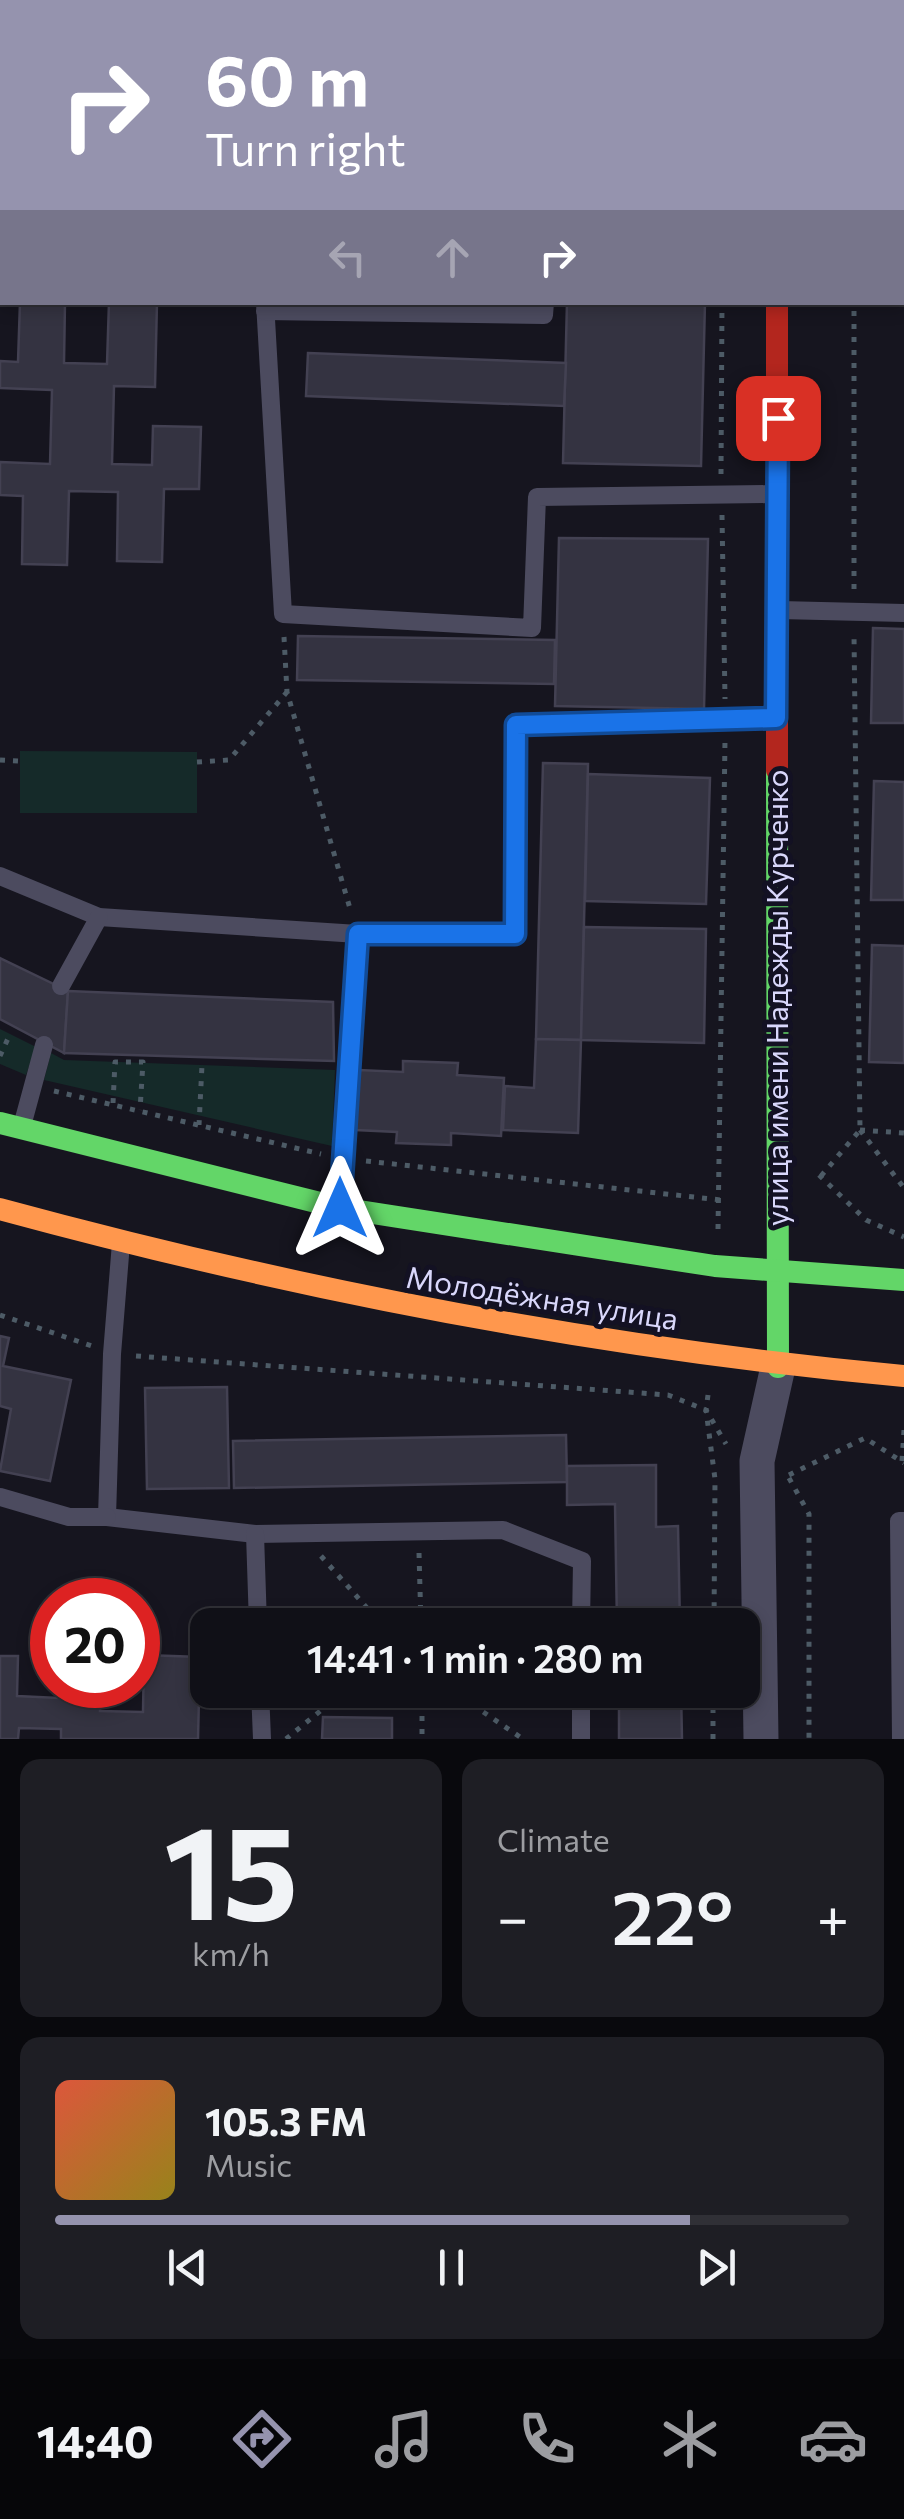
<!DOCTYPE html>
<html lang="en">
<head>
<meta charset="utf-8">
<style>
  :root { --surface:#101017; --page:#1e1e24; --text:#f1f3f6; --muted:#9c9da1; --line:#303036; --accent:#9593ae }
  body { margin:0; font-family:Commissioner,sans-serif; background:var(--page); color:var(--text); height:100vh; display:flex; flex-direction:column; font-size:38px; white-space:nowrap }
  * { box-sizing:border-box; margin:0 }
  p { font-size:32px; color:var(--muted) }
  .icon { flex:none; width:55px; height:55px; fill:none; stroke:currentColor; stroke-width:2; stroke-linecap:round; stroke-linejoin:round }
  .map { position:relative; height:1739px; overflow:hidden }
  .side { display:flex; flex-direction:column; gap:20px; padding:20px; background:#09090d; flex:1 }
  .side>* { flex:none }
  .top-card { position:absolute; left:0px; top:0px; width:905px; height:305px; box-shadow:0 5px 15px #0003,0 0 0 2px var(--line); background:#9593ae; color:#fff; overflow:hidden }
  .speed { position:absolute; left:30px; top:1578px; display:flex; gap:20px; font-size:50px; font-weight:700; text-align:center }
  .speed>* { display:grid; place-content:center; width:130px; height:130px; border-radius:50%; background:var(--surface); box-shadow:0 5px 15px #0003,0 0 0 2px var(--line); line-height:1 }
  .speed .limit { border:15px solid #d22; background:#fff; color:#111 }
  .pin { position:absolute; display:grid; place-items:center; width:85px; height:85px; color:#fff; margin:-42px; border-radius:20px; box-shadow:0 5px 15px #0006 }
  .me { position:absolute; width:110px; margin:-55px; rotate:0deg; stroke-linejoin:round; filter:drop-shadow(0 0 8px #0008) }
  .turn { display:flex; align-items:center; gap:35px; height:210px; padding:0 40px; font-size:45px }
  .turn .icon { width:130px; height:130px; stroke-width:2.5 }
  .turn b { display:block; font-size:70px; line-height:85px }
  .lanes { display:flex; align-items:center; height:95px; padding:0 40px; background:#0003; justify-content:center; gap:50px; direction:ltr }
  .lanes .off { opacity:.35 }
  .big { font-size:75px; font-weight:600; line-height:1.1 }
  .side .widget { flex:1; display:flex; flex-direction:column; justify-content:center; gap:15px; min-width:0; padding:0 35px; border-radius:20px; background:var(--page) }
  .side .dial { align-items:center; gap:0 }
  .dial b { font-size:130px; line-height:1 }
  .song { display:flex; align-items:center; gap:30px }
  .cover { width:120px; height:120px; border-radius:15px; background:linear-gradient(135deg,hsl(10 70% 55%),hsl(50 70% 35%)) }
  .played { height:10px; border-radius:5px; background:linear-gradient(90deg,var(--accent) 80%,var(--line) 80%) }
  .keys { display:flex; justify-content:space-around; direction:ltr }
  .heat { display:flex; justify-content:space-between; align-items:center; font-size:55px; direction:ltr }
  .side .tiles { flex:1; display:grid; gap:20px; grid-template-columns:1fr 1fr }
  .widget:last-child { grid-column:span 2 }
  .trip { position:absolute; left:190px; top:1608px; width:570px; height:100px; border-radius:20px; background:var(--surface); box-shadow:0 5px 15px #0003,0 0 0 2px var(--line); font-weight:600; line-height:100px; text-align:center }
  .tabs { display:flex; height:160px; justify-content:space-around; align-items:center; background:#060609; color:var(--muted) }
  .tabs .icon { width:70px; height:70px }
  .tabs .on { color:var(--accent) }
  .tabs b { font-size:45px; color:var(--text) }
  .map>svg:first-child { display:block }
</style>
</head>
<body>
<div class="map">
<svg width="904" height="1739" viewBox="0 0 904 1739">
  <rect width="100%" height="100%" fill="#16151f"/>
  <g fill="#152a29">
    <path d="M20,751L197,752V813H20Z"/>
    <path d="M0,1029L36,1047L26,1075L0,1064Z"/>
    <path d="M51,1053L64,1060L335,1070L332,1146L44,1080Z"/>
  </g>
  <g fill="#343341" stroke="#434152" stroke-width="2.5">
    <path d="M20,302H65L64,363L107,364L109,302H157L155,387L114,386L112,464L152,465L153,426L201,427L199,489H164L162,562L117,561L118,492L69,491L67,565L22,564L23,496L0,495V462L50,464L52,390L0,388V361L18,362Z"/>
    <path d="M567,302H705L701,466L563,463Z"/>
    <path d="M308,353L566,363L564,406L306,396Z"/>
    <path d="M559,538L708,539L704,709L555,706Z"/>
    <path d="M873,628L904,629V723H871Z"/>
    <path d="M298,636L555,640L554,684L297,680Z"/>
    <path d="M543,763L588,764L581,1040L536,1039Z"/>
    <path d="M588,774L710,778L706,904L585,901Z"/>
    <path d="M874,781L904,782V900H871Z"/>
    <path d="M584,927L706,929L704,1043L581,1040Z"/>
    <path d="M872,945L904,946V1063L869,1062Z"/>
    <path d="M0,958L68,991L64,1053L0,1019Z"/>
    <path d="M68,991L333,1002L334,1061L64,1053Z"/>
    <path d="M536,1039L581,1040L578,1133L503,1130L505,1086L534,1088Z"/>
    <path d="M403,1061L458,1063L457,1075L504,1078L501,1136L451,1133V1145L396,1143L397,1132L356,1130L359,1070L403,1072Z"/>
    <path d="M0,1336L9,1338L3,1366L71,1380L50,1481L0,1471L11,1409L0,1406Z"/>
    <path d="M227,1387L229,1488L147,1489L145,1388Z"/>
    <path d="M566,1435L567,1482L234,1488L233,1441Z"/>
    <path d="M656,1465V1527L678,1526L680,1625H617L615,1504L567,1505V1466Z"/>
    <path d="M144,1655L200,1657L198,1739H61V1729L19,1728L18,1739H0V1656H18L17,1696L59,1698L60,1685H101L100,1711L143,1712Z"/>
    <path d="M619,1690H681L682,1739H619Z"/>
    <path d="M323,1717L392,1718V1739H322Z"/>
  </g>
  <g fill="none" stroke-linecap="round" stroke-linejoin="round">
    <g stroke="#4d5b66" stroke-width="5" stroke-dasharray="5 8" stroke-linecap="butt">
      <path d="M720,0V2"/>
      <path d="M854,0V2"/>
      <path d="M0,153H2"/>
      <path d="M721,474L722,302"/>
      <path d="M722,515L725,699"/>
      <path d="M854,589V302"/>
      <path d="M284,637L287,692L351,912"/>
      <path d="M0,760L20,761"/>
      <path d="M197,762L229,760L287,692"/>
      <path d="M0,1056L10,1034"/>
      <path d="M54,1091L321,1154"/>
      <path d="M113,1103L115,1062H143L140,1110"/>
      <path d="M199,1125L202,1065"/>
      <path d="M860,1130L904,1188"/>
      <path d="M860,1130L904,1133"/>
      <path d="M366,1161L721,1200"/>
      <path d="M819,1175L866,1220L904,1237"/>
      <path d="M821,1176L860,1130L854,635"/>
      <path d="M718,1229L725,740"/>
      <path d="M0,1315L92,1346"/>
      <path d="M136,1356L668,1395L706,1410L726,1444"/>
      <path d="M708,1395L706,1410L715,1479L714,1625"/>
      <path d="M902,1461L904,1430"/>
      <path d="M789,1475L865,1438L904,1463"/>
      <path d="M789,1478L809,1514V1739"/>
      <path d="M419,1553L421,1625"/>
      <path d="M321,1556L382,1625"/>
      <path d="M422,1690V1739"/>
      <path d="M451,1690L523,1739"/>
      <path d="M286,1739L346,1690"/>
      <path d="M713,1739V1690"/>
    </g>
    <g stroke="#4c4b5f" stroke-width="18">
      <path d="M255,0V2"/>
      <path d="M603,2V0"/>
      <path d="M902,76H904"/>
      <path d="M265,302L283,614L532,628L537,497L773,494"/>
      <path d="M265,311L544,315L545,302"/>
      <path d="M780,610L904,613"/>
      <path d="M0,876L99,917L358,934L340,1203"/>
      <path d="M358,934H515L516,725L774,718"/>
      <path d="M61,986L99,917"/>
      <path d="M22,1126L44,1045"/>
      <path d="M121,1243L112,1354L107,1517L255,1534L503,1530L582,1561L581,1625"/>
      <path d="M0,1497L69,1517H107"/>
      <path d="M255,1534L258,1625"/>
      <path d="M260,1690L262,1739"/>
      <path d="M581,1690V1739"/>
      <path d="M901,1739L899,1521H904"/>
    </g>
    <g stroke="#4c4b5f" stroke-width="35">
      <path d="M776,0V2"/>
      <path d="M761,1739L757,1461L778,1367"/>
    </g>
    <g stroke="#63d668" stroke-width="22">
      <path d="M777,770L778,1367"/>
      <path d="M0,1123L340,1208L715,1266L904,1280"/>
    </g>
    <path stroke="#ff974d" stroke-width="22" d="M0,1209C298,1290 596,1348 904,1376"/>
    <path stroke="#b3261e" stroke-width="22" d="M777,302V770"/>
  </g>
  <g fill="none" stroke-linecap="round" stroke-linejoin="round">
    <g stroke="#114b97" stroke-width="25">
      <path id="route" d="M340,1208L358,934H515L516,725L776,718L778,418"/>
    </g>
    <use href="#route" stroke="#1a73e8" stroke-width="18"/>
  </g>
  <g text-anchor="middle" stroke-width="10" stroke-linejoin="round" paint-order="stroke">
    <g font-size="30" fill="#d9d7fb" stroke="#131123">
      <text transform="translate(778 998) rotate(-90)" y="10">улица имени Надежды Курченко</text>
      <text transform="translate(542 1299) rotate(9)" y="10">Молодёжная улица</text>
    </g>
  </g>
</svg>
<div class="speed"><div class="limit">20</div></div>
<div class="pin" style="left:778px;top:418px;background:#d93025"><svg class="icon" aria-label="arrive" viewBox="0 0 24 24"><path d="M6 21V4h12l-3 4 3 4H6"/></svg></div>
<svg class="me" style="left:340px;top:1208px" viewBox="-20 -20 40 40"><path d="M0-17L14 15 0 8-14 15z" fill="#1a73e8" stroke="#fff" stroke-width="4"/></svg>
<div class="trip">14:41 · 1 min · 280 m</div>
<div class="top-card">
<div class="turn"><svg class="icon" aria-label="right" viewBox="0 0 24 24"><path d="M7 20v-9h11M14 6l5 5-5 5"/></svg><div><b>60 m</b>Turn right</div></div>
<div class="lanes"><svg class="icon off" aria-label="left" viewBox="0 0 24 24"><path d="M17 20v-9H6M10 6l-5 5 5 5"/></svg><svg class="icon off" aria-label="ahead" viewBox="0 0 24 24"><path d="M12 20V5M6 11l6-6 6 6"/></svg><svg class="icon" aria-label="right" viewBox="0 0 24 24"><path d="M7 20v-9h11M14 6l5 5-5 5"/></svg></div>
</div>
</div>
<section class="side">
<div class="tiles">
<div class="widget dial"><b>15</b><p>km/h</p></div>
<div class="widget"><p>Climate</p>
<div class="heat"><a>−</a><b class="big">22°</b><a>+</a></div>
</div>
<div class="widget">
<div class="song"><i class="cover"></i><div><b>105.3 FM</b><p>Music</p></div></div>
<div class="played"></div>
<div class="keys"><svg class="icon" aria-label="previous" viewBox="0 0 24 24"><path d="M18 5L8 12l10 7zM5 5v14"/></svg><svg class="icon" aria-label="pause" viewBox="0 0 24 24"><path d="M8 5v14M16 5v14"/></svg><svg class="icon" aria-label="next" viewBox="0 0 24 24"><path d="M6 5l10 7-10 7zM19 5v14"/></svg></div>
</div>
</div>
</section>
<nav class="tabs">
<b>14:40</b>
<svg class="icon on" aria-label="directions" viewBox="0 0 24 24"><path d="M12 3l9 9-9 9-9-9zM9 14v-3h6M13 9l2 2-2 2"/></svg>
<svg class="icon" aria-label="music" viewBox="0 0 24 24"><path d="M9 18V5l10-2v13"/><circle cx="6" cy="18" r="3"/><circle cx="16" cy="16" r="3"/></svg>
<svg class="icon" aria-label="phone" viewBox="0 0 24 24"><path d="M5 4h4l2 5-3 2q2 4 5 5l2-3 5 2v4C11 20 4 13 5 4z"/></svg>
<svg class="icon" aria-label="climate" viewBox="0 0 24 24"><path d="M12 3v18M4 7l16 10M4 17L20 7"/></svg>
<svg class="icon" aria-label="car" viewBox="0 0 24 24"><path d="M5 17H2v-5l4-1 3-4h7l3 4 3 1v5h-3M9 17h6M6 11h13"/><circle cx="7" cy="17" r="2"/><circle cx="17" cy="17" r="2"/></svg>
</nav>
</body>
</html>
